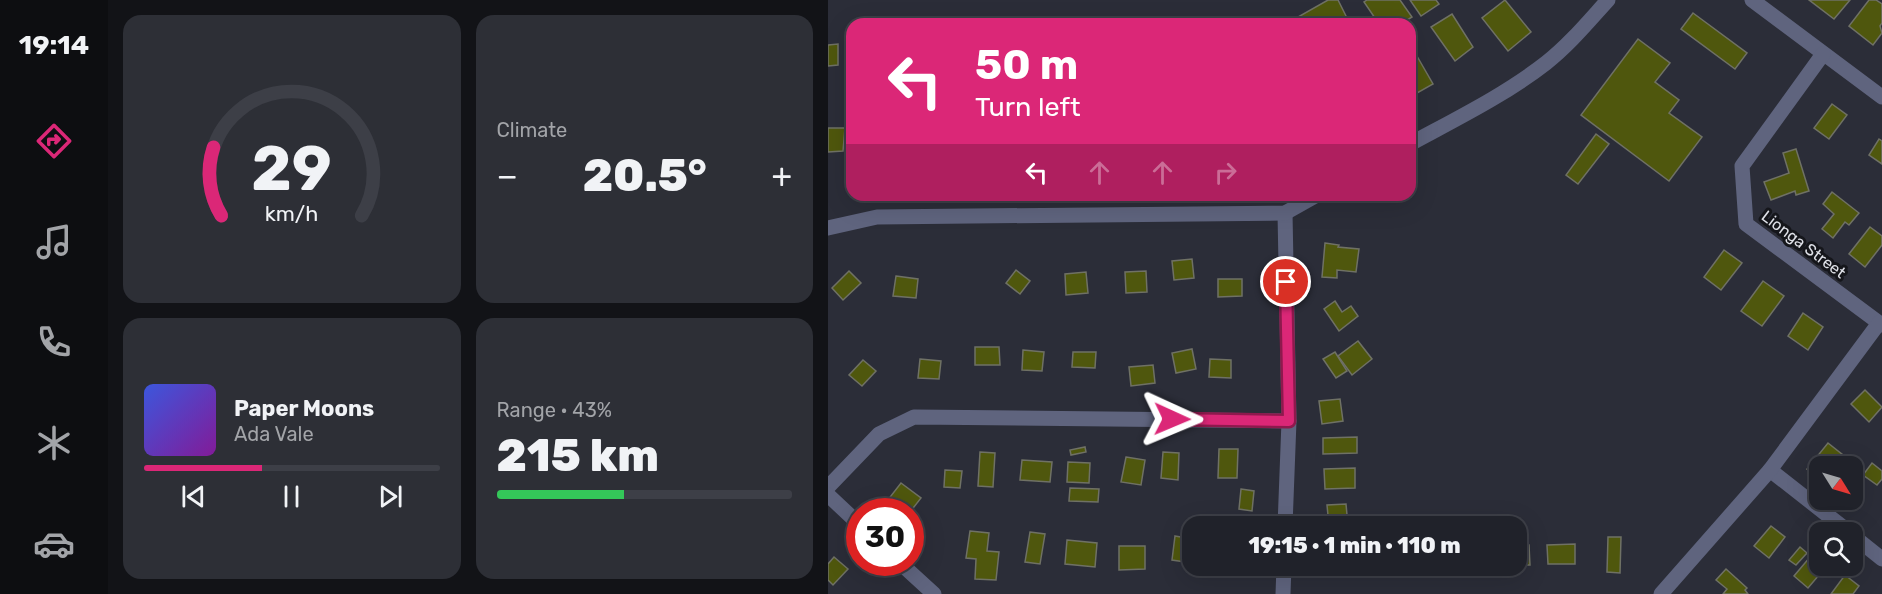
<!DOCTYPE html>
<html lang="en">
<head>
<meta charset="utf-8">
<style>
  :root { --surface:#20222a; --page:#2d2f36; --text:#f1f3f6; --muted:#a2a4a8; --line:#3d3f47; --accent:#db2777 }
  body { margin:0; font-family:Rubik,sans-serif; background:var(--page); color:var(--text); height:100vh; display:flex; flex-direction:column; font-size:22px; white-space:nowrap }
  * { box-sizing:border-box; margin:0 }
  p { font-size:20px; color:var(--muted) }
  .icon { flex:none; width:33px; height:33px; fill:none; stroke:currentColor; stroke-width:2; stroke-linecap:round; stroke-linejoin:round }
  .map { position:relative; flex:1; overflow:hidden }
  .drawer { display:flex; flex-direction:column; gap:15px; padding:15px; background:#121317; width:720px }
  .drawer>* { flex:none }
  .hud { position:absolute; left:18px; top:18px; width:570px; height:183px; border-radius:18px; box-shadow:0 6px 24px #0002,0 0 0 2px var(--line); background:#db2777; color:#fff; overflow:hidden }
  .needle { width:39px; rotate:127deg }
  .controls { position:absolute; left:981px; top:456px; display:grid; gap:12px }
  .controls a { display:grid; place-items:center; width:54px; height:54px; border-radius:12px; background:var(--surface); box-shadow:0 6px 24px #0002,0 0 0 2px var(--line); font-size:30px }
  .speed { position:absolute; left:18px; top:498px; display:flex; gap:12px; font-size:30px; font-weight:700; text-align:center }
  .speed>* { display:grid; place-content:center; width:78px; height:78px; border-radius:50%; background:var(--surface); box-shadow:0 6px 24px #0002,0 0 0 2px var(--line); line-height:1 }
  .speed .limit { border:9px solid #d22; background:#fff; color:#111 }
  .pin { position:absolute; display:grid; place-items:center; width:51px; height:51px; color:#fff; margin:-26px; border:3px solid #fff; border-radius:50%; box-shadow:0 2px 6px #0007 }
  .me { position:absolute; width:66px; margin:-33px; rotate:91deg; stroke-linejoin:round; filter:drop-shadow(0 0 4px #0008) }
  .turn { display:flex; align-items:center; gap:21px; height:126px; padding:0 30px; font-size:27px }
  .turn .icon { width:78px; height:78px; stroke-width:2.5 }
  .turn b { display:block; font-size:42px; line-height:51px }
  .lanes { display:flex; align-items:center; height:57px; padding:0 30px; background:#0003; justify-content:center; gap:30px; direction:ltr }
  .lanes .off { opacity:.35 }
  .big { font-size:45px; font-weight:800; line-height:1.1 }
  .drawer .widget { flex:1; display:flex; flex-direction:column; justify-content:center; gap:9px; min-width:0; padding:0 21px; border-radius:18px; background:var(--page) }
  .drawer .dial { align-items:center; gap:0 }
  .dial svg { height:156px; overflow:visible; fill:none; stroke:var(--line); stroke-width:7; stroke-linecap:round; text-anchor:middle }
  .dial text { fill:var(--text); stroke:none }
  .song { display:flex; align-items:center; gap:18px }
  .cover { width:72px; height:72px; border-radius:9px; background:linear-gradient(135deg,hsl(230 70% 55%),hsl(290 70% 35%)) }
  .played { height:6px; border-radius:3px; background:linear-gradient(90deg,var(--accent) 40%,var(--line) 40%) }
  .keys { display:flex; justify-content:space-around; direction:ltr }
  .heat { display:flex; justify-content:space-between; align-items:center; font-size:33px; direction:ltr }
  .charge { height:9px; border-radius:4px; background:linear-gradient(90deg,#34c759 43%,var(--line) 0) }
  .drawer .tiles { flex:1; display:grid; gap:15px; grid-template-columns:repeat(2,1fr) }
  .trip { position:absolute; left:354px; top:516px; width:345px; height:60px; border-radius:18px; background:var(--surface); box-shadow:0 6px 24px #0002,0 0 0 2px var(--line); font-weight:800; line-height:60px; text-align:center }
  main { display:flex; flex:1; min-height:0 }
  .menu { display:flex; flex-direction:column; width:108px; justify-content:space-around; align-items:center; background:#0d0e11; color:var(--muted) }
  .menu .icon { width:42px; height:42px }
  .menu .active { color:var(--accent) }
  .menu b { font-size:27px; color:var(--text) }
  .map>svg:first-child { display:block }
</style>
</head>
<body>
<main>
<nav class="menu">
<b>19:14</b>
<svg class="icon active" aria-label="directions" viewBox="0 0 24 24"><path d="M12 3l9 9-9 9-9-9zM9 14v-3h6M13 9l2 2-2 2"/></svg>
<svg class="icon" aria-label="music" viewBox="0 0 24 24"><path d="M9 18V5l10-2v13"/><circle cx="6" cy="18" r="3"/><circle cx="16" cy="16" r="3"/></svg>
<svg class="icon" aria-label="phone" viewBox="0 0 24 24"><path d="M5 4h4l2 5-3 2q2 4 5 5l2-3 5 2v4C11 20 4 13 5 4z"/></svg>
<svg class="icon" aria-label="climate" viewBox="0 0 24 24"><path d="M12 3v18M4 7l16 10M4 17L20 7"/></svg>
<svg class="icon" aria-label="car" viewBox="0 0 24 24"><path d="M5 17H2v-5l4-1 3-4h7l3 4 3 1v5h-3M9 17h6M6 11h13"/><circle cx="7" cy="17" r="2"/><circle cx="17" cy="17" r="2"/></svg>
</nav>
<section class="drawer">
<div class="tiles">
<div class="widget dial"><svg viewBox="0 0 100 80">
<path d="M14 69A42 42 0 1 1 86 69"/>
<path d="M14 69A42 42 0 0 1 10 34" stroke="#db2777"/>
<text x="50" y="56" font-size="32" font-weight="700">29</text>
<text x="50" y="72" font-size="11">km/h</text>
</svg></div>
<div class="widget"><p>Climate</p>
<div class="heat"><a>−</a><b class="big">20.5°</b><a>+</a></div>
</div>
<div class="widget">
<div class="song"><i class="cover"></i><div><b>Paper Moons</b><p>Ada Vale</p></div></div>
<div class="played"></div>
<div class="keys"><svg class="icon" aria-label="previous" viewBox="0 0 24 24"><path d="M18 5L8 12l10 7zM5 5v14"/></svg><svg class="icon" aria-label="pause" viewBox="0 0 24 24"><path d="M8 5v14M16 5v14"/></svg><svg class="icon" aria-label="next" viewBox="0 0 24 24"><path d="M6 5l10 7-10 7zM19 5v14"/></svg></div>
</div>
<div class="widget"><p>Range · 43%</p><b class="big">215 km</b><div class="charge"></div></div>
</div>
</section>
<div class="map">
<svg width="1054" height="594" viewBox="0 0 1054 594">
  <rect width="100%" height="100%" fill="#2b2d38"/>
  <g fill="#4f570d" stroke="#6f7165" stroke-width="1.5">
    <path d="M500,0H510L522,24H496L494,20L486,24H474L470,17Z"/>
    <path d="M539,0H572L584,17L573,24H551L536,2Z"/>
    <path d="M582,0H608L611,4L593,16Z"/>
    <path d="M677,0L703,32L680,51L654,18Z"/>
    <path d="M981,0H1022L1006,19Z"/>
    <path d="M1041,0H1048L1054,4V23L1052,26L1054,33L1045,45L1021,26Z"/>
    <path d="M865,13L919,53L907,69L853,29Z"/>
    <path d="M624,14L645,47L627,61L603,27Z"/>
    <path d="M810,39L842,63L827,82L851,100L841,113L874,137L841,181L753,115Z"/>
    <path d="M10,44V65L0,66V45Z"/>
    <path d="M582,44L605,84L582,97Z"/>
    <path d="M1004,104L1019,115L1001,139L986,128Z"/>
    <path d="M0,128H17L15,151L0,152Z"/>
    <path d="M768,134L781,144L750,184L738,175Z"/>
    <path d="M1051,139L1054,141V164L1041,155Z"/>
    <path d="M968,149L981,191L968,195L967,191L943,200L936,182L961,173L955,153Z"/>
    <path d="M1004,192L1031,213L1021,225L1017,222L1005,238L994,229L1006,214L995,204Z"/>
    <path d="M1042,227L1054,236V245L1037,267L1021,254Z"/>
    <path d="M497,243L511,245L510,247L531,249L528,272L509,270V278L494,277Z"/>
    <path d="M896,250L914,263L893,290L876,277Z"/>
    <path d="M364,259L366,278L346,280L344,261Z"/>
    <path d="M188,270L202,281L192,294L178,283Z"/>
    <path d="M21,271L33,283L15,300L4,288Z"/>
    <path d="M318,271L319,292L298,293L297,272Z"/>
    <path d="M258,272L260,293L238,295L237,274Z"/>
    <path d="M68,276L90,279L88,298L65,296Z"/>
    <path d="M390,279H414V296L390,297Z"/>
    <path d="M935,281L956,296L934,326L913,311Z"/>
    <path d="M507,301L514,312L523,306L530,316L511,331L496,309Z"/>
    <path d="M975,313L995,327L980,350L960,336Z"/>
    <path d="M530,341L544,359L524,375L510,356Z"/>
    <path d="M147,347H171L172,365H147Z"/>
    <path d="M364,349L368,369L348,373L344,353Z"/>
    <path d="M195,350L216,352L214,371L194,370Z"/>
    <path d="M245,352H268L267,368L244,367Z"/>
    <path d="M507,352L519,371L508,378L495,359Z"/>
    <path d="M92,359L113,361L111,379L90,378Z"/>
    <path d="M382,359L403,360V378L381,377Z"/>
    <path d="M35,360L48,371L34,386L21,375Z"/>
    <path d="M325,365L327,383L303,386L301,367Z"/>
    <path d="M1037,390L1054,407L1041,422L1023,404Z"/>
    <path d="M512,399L515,421L494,424L491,401Z"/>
    <path d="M529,437V453L495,454V438Z"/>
    <path d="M1000,443L1015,455L1007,466H992V479L979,469Z"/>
    <path d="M257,447L258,452L243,455L242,450Z"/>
    <path d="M391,449H410L409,478H390Z"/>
    <path d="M152,452L167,453L165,487L150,486Z"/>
    <path d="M335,452L351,453L350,480L333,478Z"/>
    <path d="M298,457L317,460L313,485L293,482Z"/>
    <path d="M194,460L224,462L222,482L192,480Z"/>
    <path d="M240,462L262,463L261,483L239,482Z"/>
    <path d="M1044,463L1054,471V479L1049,485L1035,475Z"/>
    <path d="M527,468V488L497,489L496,469Z"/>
    <path d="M117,470L134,471L132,488L116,487Z"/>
    <path d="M73,483L93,498L82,512H73L59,501Z"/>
    <path d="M242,488L271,489L270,502L241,501Z"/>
    <path d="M413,489L426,491L424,511L411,509Z"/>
    <path d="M518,504L520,526H501L499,505Z"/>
    <path d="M943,526L957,537L941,558L926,546Z"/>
    <path d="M142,531L161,533L159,551L171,552L168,580L147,579L148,559L138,558Z"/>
    <path d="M202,532L217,534L212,564L197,562Z"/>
    <path d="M347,536L364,539V563L344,560Z"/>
    <path d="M780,537H793L792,573L779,572Z"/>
    <path d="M239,540L269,543L267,567L237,564Z"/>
    <path d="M747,544V564H720L719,545Z"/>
    <path d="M688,545H701L702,565H688Z"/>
    <path d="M291,546H317V569L291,570Z"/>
    <path d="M972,547L979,553L968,565L961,560Z"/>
    <path d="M6,557L20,569L5,585L0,580V564Z"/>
    <path d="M982,557L996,569L980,588L966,576Z"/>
    <path d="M898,569L919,588L917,590L920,594H895L899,589L888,580Z"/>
    <path d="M1017,575L1031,586L1025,594H1003Z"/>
  </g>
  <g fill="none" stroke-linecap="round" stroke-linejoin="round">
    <g stroke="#5f647e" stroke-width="15">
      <path d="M924,0L1054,97"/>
      <path d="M995,54L914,166L918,224L1054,325"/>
      <path d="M942,470L1021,532"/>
      <path d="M0,487L51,434L86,417L461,421"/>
      <path d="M0,495L32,525"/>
      <path d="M457,526L461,421L457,213"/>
      <path d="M1024,535L1054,559"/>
      <path d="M71,562L106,594"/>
      <path d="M455,594L456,566"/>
      <path d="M833,594L942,470L1051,323"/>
    </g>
    <g stroke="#5f647e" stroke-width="15">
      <path d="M582,144C628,119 677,95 718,63C741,45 760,22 780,0"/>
      <path d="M0,228L49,217L457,213L489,195"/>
    </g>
  </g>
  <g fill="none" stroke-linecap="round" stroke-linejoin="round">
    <g stroke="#8e194d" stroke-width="15">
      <path id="route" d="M344,419L461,421L458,282"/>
    </g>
    <use href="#route" stroke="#db2777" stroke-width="10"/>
  </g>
  <g text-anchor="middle" stroke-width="6" stroke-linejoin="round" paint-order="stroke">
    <g font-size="16" fill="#dfe1e8" stroke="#15161b">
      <text transform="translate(976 244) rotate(37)" y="6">Lionga Street</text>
    </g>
  </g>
</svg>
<div class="controls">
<a><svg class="needle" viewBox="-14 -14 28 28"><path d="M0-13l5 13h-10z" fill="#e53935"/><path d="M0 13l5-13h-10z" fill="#a2a4a8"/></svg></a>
<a><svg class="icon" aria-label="search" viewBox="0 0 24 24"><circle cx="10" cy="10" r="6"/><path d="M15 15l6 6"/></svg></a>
</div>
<div class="speed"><div class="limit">30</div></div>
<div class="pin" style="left:458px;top:282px;background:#d93025"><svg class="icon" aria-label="arrive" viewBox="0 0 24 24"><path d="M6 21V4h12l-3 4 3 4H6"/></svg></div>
<svg class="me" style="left:344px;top:419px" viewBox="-20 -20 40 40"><path d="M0-17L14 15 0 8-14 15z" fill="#db2777" stroke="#fff" stroke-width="4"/></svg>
<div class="trip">19:15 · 1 min · 110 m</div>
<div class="hud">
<div class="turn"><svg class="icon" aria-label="left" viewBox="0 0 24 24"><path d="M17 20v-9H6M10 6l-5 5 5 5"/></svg><div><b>50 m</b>Turn left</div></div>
<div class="lanes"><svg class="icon" aria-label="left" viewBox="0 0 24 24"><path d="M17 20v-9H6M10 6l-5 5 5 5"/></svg><svg class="icon off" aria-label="ahead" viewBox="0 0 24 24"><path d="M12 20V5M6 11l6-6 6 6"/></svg><svg class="icon off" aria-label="ahead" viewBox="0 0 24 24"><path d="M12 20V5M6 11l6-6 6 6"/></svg><svg class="icon off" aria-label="right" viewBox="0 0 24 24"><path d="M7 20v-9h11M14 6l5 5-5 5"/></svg></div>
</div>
</div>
</main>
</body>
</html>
